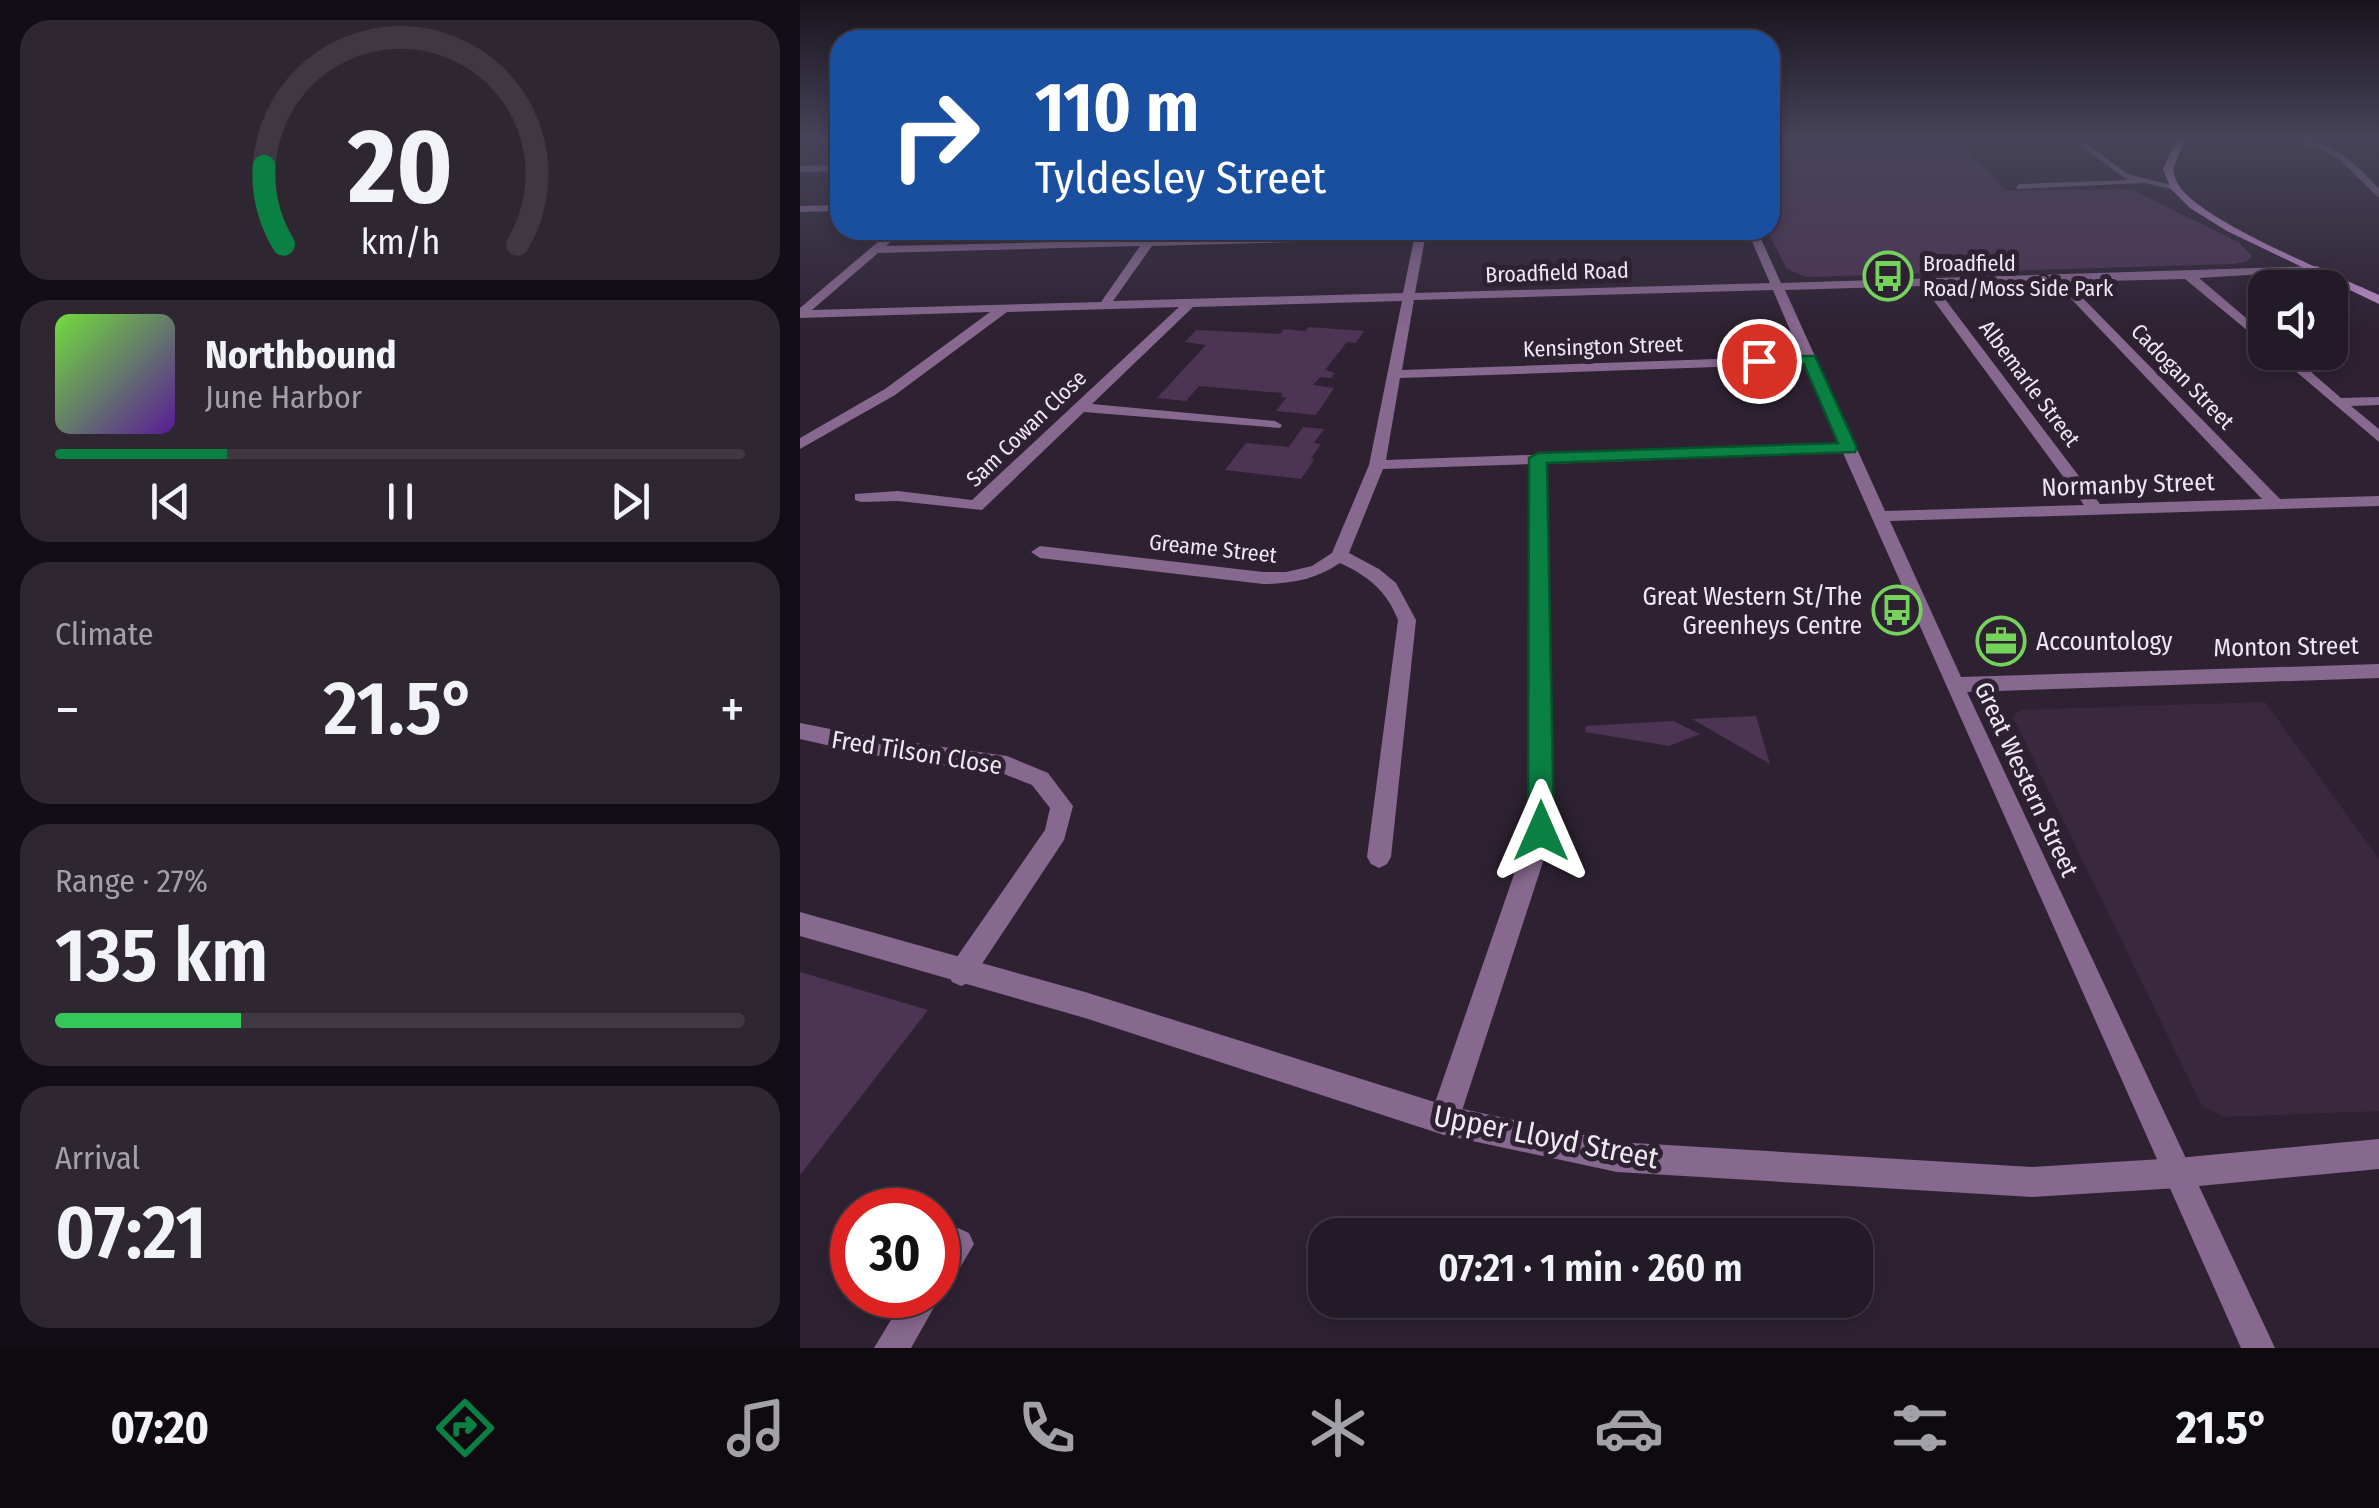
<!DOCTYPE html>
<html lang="en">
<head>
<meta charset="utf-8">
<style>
  :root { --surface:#221a26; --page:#2e2732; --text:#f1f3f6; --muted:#a2a1a7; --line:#3f3843; --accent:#0b8043 }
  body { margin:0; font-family:"Fira Sans Condensed",sans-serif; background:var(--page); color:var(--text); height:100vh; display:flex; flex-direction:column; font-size:38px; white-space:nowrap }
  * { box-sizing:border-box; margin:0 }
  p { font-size:32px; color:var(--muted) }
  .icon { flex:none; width:55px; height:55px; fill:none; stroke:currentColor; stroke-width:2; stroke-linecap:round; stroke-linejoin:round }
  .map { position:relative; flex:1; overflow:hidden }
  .side { display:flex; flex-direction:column; gap:20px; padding:20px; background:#130e15; width:800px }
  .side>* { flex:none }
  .top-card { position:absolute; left:30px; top:30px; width:950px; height:210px; border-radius:30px; box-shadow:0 5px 15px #0003,0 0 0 2px var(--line); background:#1a4fa0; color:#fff; overflow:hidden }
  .fabs { position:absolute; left:1448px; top:270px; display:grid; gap:20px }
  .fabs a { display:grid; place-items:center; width:100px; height:100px; border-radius:20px; background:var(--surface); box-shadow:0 5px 15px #0003,0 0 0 2px var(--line); font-size:50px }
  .speed { position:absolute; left:30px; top:1188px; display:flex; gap:20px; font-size:50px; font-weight:700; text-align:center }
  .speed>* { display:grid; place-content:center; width:130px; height:130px; border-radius:50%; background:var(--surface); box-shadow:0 5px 15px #0003,0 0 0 2px var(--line); line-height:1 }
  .speed .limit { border:15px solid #d22; background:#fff; color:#111 }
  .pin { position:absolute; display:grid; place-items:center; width:85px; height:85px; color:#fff; margin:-42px; border:5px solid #fff; border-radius:50%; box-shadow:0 2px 10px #0007 }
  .me { position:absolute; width:110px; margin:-55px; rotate:0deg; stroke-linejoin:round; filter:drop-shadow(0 0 8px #0008) }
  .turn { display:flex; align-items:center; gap:35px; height:210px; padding:0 40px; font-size:45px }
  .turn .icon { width:130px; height:130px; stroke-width:2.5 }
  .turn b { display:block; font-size:70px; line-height:85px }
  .big { font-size:75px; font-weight:600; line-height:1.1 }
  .side .tile { flex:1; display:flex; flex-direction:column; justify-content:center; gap:15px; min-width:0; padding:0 35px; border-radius:30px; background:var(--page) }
  .side .dial { align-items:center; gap:0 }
  .dial svg { height:260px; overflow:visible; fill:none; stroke:var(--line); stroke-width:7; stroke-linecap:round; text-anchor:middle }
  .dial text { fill:var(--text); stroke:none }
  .song { display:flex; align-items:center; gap:30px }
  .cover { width:120px; height:120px; border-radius:15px; background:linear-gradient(135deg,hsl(100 70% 55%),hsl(270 70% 35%)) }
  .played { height:10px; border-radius:5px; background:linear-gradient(90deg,var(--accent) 25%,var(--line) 25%) }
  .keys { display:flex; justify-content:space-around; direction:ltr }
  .heat { display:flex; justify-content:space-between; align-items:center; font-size:55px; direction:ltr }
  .charge { height:15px; border-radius:8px; background:linear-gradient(90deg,#34c759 27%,var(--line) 0) }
  .trip { position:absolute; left:508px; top:1218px; width:565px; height:100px; border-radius:30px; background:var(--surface); box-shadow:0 5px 15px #0003,0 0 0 2px var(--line); font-weight:600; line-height:100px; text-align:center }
  .menu { display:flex; height:160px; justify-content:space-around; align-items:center; background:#0e0a0f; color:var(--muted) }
  .menu .icon { width:70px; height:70px }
  .menu .active { color:var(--accent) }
  .menu b { font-size:45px; color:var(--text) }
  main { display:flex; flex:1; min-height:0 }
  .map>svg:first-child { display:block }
</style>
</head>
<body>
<main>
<section class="side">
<div class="tile dial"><svg viewBox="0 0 100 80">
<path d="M14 69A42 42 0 1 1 86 69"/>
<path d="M14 69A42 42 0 0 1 8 45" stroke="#0b8043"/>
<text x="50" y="56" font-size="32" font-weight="700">20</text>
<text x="50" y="72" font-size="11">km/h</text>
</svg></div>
<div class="tile">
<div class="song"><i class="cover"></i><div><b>Northbound</b><p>June Harbor</p></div></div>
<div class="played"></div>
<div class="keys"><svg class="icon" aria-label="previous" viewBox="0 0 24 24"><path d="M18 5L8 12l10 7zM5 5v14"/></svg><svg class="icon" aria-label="pause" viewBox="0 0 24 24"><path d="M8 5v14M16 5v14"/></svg><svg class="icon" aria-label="next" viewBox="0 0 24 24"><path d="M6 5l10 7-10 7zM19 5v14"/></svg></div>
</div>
<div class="tile"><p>Climate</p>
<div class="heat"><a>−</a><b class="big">21.5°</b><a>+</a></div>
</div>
<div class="tile"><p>Range · 27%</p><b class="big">135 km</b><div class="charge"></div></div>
<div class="tile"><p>Arrival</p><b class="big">07:21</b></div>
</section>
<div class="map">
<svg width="1579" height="1348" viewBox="0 0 1579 1348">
  <rect width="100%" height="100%" fill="#2e2232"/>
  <path fill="#3a293e" d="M1465,702L1579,859V1111L1424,1117L1402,1106L1213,717L1220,710Z"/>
  <g fill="#4d3454">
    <path d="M970,139H1156L1206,191L1331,189L1438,242L1452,256L1446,262L1432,264L1006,277L987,269L967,230Z"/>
    <path d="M509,327L564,331L556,343L547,342L525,370L535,373L531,378L520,377L513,385L534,388L516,415L476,411L486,398L481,397L482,393L399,386L386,401L357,398L406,345L385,342L396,330L480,334L484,329L505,331Z"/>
    <path d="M503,427L524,429L514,443L521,444L511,458L514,460L501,479L425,470L446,443L489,447Z"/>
    <path d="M956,716L970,764L892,719Z"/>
    <path d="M873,721L900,734L869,746L785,732L786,726Z"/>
    <path d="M0,972L128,1010L0,1175Z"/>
  </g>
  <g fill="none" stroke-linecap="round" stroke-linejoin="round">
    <g fill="#87688f" fill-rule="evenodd">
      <path d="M1270,139H1280L1328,174L1379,187L1374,190L1345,183L1216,189L1219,184L1328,180Z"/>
      <path d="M1489,139C1529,139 1553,160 1579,189V198L1539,159L1518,148Z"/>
      <path d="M40,165V171L0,172V166Z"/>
      <path d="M40,205V211L0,212V206Z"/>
      <path d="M92,230H104L86,246L345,240L353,233L358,236L356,239L616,230H835L830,233L625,239L615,293L970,283L947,230H957L981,283L1518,266L1520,268L1514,271L1399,278L1465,334V345L1385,279L1267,282L1480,499L1579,496V506L1090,521L1161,677L1579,664V678L1167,692L1475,1348H1441L1043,453L746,464L753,831L659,1120L654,1130L644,1135L634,1130L629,1120L729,831L730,464L583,469L549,553L579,569L596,583L616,620L591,857L587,864L579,868L571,864L567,857L598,620C587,591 568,576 540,563C517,579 491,584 463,584L240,558L231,552L240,546L463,572H486L512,566L532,553L569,465L602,301L393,307L292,404L475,421L482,425L480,428L284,412L182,510L98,501L61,502L55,500V494L98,491L172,500L379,307L207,312L95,395L0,449V438L85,389L190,312L0,318V308ZM614,239L603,293L313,301L352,246ZM340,246L301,302L12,310L78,253ZM1255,282L1462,499L1300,504L1135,286ZM1123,286L1284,505L1085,511L985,290ZM973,290L1001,356L602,370L614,300ZM1005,364L1039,444L586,460L600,378Z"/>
      <path d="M1473,352H1488L1541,398L1579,397V405L1551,406L1579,429V442Z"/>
      <path d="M0,723L66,736L207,756L248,773L273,806L264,840L170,982L161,986L152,982L148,973L152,964L245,830L250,808L232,785L204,774L66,754L0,739Z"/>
      <path d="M158,1228L169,1233L174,1244L149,1286L140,1291L141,1295L111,1348H74L106,1295H138C138,1270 130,1239 158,1228Z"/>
    </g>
    <path fill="#87688f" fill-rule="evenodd" d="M0,912L285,992L644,1105L817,1142L1232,1167L1378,1158L1579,1139V1169L1378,1188L1232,1197L817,1172L644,1135L285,1018L0,936Z"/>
    <path fill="#bd8bca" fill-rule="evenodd" d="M1377,139H1385L1373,169C1374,174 1375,179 1378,184C1399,221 1536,275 1579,295V304L1427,231L1390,208L1371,189L1363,169Z"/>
  </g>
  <linearGradient id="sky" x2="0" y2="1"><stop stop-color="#19131c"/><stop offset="0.42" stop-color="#46445a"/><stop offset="1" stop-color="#46445a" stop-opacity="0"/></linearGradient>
  <rect width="1579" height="328" fill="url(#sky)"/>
  <path fill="#0b8043" stroke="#07532c" stroke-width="2.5" d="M1015,356L1057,448L1055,452L747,463L754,831L751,839L741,842L732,839L728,831L729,458L738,453L1038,443L1004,364L959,366L951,361L959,356Z"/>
  <defs>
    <g id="bus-ring" transform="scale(2.5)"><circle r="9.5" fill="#2e2232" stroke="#75d25b" stroke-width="1.5"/><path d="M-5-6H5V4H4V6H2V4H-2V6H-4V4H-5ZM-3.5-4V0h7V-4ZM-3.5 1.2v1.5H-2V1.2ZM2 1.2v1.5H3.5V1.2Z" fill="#75d25b"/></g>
    <g id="office-ring" transform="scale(2.5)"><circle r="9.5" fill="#2e2232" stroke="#75d25b" stroke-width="1.5"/><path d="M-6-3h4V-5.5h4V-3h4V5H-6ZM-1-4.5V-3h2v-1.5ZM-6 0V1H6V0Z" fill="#75d25b"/></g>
  </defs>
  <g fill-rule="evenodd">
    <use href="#bus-ring" x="1088" y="276"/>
    <use href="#bus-ring" x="1097" y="610"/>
    <use href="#office-ring" x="1201" y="641"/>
  </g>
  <g text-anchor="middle" stroke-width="10" stroke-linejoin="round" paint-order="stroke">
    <g font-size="22" fill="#efe7f1" stroke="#2e2232" text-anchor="start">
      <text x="1123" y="271">Broadfield<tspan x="1123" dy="25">Road/Moss Side Park</tspan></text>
    </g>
    <g font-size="22" fill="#efe7f1" stroke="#2e2232">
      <text transform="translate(757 272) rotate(-2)" y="8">Broadfield Road</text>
      <text transform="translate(803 346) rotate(-2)" y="8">Kensington Street</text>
      <text transform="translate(1383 376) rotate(46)" y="8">Cadogan Street</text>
      <text transform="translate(1230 383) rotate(53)" y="8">Albemarle Street</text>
      <text transform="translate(226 428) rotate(-44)" y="8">Sam Cowan Close</text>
      <text transform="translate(413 548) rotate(6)" y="8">Greame Street</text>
    </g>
    <g font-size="25" fill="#efe7f1" stroke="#2e2232">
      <text transform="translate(1328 484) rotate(-2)" y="9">Normanby Street</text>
      <text transform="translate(1486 646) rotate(-1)" y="9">Monton Street</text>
      <text transform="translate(117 752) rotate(9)" y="9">Fred Tilson Close</text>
      <text transform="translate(1227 779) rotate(65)" y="9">Great Western Street</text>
    </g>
    <g font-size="25" fill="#efe7f1" stroke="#2e2232" text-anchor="end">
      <text x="1062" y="605">Great Western St/The<tspan x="1062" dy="29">Greenheys Centre</tspan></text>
      <text x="1236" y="650" text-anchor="start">Accountology</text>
    </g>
    <g font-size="30" fill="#efe7f1" stroke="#2e2232">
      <text transform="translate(746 1137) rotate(11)" y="10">Upper Lloyd Street</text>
    </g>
  </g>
</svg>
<div class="fabs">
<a><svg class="icon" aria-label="sound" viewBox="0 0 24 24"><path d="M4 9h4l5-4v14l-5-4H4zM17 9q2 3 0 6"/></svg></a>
</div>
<div class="speed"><div class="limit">30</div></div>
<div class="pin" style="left:959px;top:361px;background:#d93025"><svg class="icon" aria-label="arrive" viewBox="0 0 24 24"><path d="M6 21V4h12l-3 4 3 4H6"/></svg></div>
<svg class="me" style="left:741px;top:831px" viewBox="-20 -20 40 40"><path d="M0-17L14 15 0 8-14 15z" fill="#0b8043" stroke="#fff" stroke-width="4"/></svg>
<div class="trip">07:21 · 1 min · 260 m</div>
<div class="top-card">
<div class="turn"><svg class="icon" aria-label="right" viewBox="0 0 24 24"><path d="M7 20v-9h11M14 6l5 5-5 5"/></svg><div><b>110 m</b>Tyldesley Street</div></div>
</div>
</div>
</main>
<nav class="menu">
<b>07:20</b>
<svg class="icon active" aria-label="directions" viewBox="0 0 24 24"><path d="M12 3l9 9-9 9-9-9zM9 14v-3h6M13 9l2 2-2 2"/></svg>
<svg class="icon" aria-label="music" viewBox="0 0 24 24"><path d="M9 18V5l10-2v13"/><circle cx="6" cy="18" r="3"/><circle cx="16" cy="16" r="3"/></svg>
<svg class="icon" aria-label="phone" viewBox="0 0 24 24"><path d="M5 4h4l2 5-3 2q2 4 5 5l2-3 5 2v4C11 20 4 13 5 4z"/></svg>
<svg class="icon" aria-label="climate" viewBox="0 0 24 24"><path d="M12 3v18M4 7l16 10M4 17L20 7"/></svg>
<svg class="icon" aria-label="car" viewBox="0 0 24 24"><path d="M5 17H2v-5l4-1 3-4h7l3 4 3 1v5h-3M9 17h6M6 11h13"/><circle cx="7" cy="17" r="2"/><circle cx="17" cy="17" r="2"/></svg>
<svg class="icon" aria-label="filters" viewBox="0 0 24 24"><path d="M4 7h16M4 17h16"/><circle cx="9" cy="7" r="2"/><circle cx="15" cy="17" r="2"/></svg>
<b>21.5°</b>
</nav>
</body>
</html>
